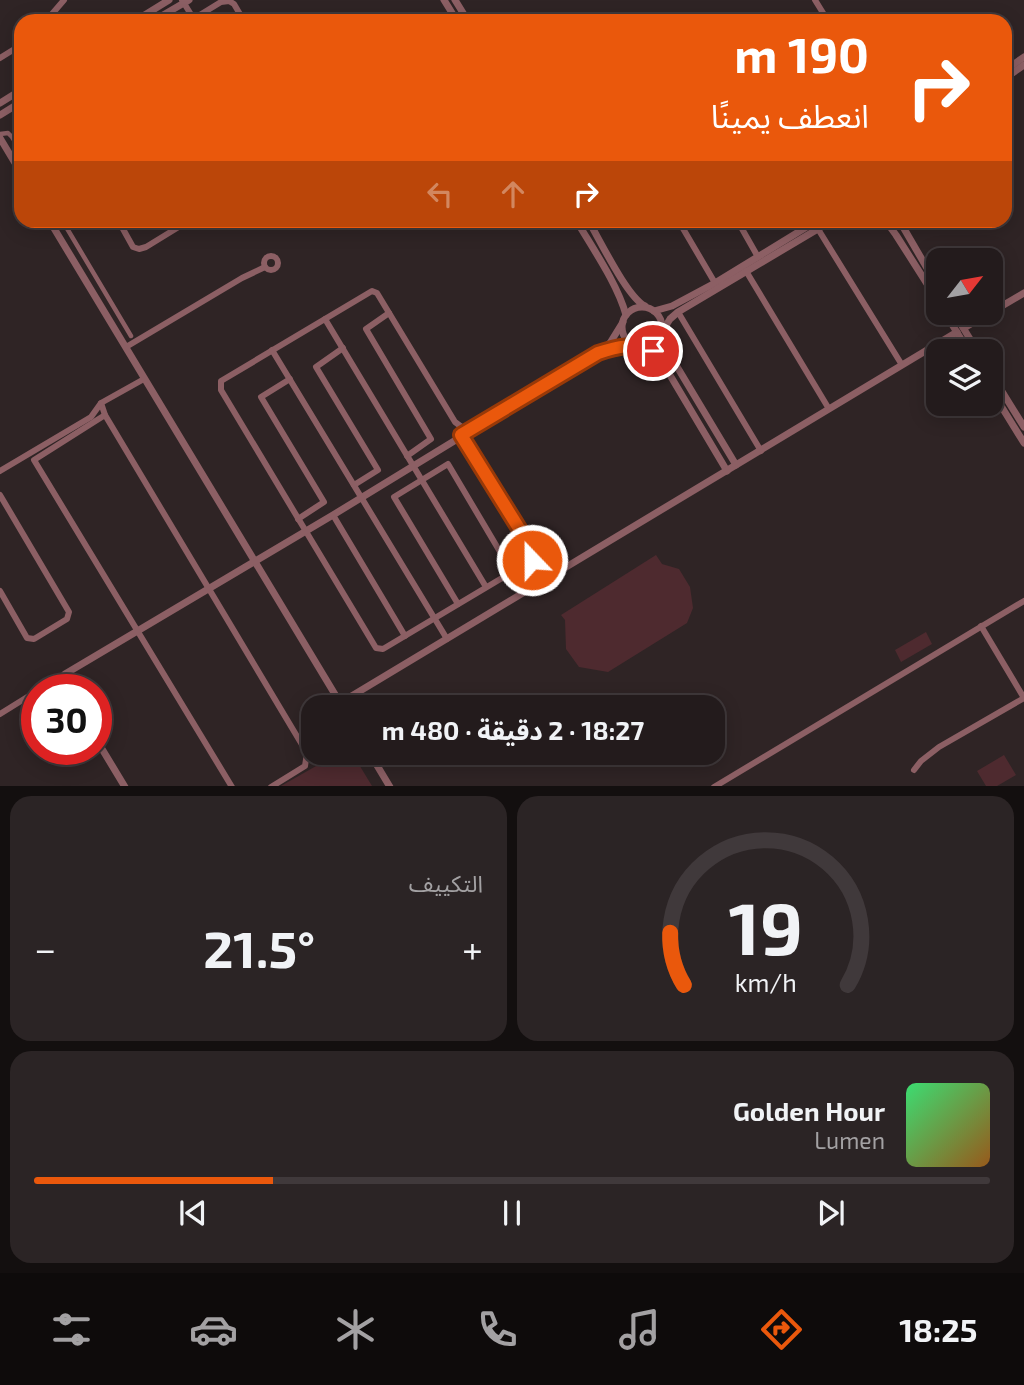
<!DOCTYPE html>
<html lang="ar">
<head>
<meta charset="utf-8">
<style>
  :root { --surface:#231b1c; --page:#2b2425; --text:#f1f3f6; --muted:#a3a1a3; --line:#40393b; --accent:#ea580c }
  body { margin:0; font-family:"Exo 2","Noto Sans Arabic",sans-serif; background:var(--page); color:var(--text); direction:rtl; height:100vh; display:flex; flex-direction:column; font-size:26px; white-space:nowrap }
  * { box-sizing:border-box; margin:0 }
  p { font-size:23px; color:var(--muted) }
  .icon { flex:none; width:38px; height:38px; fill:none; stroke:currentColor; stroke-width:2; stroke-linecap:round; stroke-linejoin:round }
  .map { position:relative; height:786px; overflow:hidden; direction:ltr }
  .sheet { display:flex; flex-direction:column; gap:10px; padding:10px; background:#130f0f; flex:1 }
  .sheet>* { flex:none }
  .hud { position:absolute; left:14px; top:14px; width:998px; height:214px; border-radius:21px; box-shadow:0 4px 18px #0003,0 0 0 2px var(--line); direction:rtl; background:#ea580c; color:#fff; overflow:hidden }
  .needle { width:46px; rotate:59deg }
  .controls { position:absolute; left:926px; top:248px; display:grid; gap:14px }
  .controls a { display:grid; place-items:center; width:77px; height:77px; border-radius:14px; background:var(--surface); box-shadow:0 4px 18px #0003,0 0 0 2px var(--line); font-size:35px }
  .speed { position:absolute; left:21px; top:674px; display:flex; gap:14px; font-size:35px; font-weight:700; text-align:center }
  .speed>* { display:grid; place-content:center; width:91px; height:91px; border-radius:50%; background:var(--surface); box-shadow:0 4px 18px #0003,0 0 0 2px var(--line); line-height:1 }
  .speed .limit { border:10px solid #d22; background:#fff; color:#111 }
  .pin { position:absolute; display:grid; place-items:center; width:60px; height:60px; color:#fff; margin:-30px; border:4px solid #fff; border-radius:50%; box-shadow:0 2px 7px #0007 }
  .me { position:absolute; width:77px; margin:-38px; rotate:338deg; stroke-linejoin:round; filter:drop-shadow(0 0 5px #0008) }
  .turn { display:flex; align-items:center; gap:24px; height:147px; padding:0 28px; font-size:32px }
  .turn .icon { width:91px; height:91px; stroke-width:2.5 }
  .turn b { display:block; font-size:49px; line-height:60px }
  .lanes { display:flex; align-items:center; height:66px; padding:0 28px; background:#0003; justify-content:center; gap:35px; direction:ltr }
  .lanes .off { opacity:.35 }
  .big { font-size:52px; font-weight:700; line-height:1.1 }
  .sheet .card { flex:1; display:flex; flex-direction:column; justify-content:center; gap:10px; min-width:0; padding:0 24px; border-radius:21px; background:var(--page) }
  .sheet .dial { align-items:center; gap:0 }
  .dial svg { height:182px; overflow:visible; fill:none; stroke:var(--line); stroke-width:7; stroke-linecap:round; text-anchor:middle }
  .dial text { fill:var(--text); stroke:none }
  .song { display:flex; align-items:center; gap:21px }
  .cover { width:84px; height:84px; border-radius:10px; background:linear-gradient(135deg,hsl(140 70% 55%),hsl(30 70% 35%)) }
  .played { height:7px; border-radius:4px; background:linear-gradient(90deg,var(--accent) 25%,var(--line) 25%) }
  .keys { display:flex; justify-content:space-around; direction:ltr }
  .heat { display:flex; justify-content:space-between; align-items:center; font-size:38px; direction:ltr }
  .sheet .tiles { flex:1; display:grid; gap:10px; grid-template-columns:1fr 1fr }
  .card:last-child { grid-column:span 2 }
  .trip { position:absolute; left:301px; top:695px; width:424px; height:70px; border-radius:21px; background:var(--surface); box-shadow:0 4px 18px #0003,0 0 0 2px var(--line); font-weight:700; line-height:70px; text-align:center; direction:rtl }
  .tab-bar { display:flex; height:112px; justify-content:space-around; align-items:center; background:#0e0b0b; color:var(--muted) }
  .tab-bar .icon { width:49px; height:49px }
  .tab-bar .current { color:var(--accent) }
  .tab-bar b { font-size:32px; color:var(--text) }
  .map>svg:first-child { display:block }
</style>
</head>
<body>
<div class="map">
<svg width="1024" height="787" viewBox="0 0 1024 787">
  <rect width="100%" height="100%" fill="#2f2425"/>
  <g fill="#4e2a2f">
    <path d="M656,555L662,564L679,569L690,587L693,608L687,623L608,672L579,667L566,649L565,620L561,615Z"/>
    <path d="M926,632L932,644L901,662L895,650Z"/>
    <path d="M339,753H352L372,786H281Z"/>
    <path d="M1004,755L1016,775L997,786H986L977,771Z"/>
  </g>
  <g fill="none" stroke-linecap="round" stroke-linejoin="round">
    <g stroke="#8c5f64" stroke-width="4.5">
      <path d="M0,134L8,133L12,137L21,151"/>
      <path d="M62,220L131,336"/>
    </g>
    <g stroke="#8c5f64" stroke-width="6">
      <path d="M182,0L195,21"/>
      <path d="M815,0L828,21"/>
      <path d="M46,21L64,0"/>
      <path d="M190,21L221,2L229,1L234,4L244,21"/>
      <path d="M0,58L21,45"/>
      <path d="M118,220L133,247L139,249L146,247L190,220"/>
      <path d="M678,220L715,283"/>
      <path d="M737,220L758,257"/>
      <path d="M818,229L902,365"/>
      <circle cx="271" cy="263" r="7"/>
      <path d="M746,271L829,409"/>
      <path d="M678,312L761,451"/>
      <path d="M389,313L366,329L431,439L407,456"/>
      <path d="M325,319L486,587"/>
      <path d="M126,347L242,278L265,267"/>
      <path d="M343,348L316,367L378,470L354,485"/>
      <path d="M272,350L447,639"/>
      <path d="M290,379L261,397L324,502L298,519"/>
      <path d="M101,403L105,415L307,753L305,766L271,787"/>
      <path d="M105,415L34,460L232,787"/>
      <path d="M462,435L533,551L532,560L383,649L376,648L221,390V381L372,291L377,293L455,422L467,431"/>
      <path d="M0,471L91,417L101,403L144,379"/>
      <path d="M0,495L69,612L67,619L34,639L27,638L0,591"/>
      <path d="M333,515L405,636"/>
      <path d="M458,604L394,497L448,464L512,572"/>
      <path d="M981,626L1024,698"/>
      <path d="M40,690L65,674"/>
      <path d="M0,714L37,691"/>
      <path d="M914,770L921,761L939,747L1024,698"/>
      <path d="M714,787L1024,601"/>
    </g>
    <g stroke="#8c5f64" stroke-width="7">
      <path d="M444,0L457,21"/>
      <path d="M455,0L468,21"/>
      <path d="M135,21L169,0"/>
      <path d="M153,21L189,0"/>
      <path d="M1004,71L1024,57"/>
      <path d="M1004,79L1024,65"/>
      <path d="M0,103L21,90"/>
      <path d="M0,115L21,102"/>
      <path d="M0,138L21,173"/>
      <path d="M49,220L342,706"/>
      <path d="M576,220C593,249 617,283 626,315"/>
      <path d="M588,220C600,240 627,297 645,306"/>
      <path d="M885,220L896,235L938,301"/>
      <path d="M899,220L938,287"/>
      <circle cx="642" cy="327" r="20"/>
      <path d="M654,311L672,306L715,283L818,220"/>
      <path d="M945,313L969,352"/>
      <path d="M954,313L978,352"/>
      <path d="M990,313L1024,293"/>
      <path d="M964,328L989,313"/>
      <path d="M662,332L670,319L678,312L833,220"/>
      <path d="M660,336L664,345L736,465"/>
      <path d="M645,347L658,355L727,471"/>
      <path d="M602,352L621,347L635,346"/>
      <path d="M990,372L1024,427"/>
      <path d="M990,388L1024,443"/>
      <path d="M66,690L62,683L65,674L333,515L598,353L610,343L623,322"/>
      <path d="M340,703L957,332"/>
      <path d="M96,739L125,787"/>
      <path d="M369,752L390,787"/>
    </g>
  </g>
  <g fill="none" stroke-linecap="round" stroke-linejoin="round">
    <g stroke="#983908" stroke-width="18">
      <path id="route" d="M532,560L533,551L461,435L598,353C616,347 636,342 653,351"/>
    </g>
    <use href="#route" stroke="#ea580c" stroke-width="12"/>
  </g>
</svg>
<div class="controls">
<a><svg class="needle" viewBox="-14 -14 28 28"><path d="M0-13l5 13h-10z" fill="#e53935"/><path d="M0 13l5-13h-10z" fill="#a3a1a3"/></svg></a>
<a><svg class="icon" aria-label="layers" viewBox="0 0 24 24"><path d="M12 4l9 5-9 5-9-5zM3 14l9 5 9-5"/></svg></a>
</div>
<div class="speed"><div class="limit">30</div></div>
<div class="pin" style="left:653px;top:351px;background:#d93025"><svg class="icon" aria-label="arrive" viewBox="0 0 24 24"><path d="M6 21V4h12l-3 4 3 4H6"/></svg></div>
<svg class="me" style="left:532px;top:560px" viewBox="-20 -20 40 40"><circle r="17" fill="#ea580c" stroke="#fff" stroke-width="3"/><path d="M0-11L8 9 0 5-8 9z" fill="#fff"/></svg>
<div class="trip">18:27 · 2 دقيقة · 480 m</div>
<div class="hud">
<div class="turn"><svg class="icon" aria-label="right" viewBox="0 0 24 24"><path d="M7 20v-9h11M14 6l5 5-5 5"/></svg><div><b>190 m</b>انعطف يمينًا</div></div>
<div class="lanes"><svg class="icon off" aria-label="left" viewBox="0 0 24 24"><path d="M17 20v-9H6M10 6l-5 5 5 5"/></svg><svg class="icon off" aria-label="ahead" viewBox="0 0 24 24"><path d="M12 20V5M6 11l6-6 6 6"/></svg><svg class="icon" aria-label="right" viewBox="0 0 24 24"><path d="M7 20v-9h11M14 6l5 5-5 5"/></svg></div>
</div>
</div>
<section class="sheet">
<div class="tiles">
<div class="card dial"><svg viewBox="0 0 100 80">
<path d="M14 69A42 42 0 1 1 86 69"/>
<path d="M14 69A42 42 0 0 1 8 46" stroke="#ea580c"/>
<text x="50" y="56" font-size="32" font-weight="700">19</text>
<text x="50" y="72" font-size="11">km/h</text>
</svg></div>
<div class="card"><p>التكييف</p>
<div class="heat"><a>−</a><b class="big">21.5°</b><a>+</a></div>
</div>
<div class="card">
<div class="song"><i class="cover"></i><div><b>Golden Hour</b><p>Lumen</p></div></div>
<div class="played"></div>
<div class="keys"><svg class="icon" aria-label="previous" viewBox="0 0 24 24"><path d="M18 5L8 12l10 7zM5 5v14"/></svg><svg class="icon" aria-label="pause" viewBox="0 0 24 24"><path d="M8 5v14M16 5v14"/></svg><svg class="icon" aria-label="next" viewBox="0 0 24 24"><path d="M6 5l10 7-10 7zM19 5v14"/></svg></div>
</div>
</div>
</section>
<nav class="tab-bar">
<b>18:25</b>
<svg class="icon current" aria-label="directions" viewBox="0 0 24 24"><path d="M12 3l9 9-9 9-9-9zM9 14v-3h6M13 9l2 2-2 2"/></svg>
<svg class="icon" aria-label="music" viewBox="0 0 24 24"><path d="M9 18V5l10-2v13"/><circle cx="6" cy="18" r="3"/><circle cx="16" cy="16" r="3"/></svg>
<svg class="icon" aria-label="phone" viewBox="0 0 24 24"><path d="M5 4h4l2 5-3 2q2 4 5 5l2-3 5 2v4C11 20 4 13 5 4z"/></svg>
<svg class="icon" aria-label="climate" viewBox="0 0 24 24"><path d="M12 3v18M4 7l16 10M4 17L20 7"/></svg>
<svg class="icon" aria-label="car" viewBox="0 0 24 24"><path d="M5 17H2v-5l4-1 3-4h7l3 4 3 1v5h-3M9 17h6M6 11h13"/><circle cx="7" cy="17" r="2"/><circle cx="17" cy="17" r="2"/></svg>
<svg class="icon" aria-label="filters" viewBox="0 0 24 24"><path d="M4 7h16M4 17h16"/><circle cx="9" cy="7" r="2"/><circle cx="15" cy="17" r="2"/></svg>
</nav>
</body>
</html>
